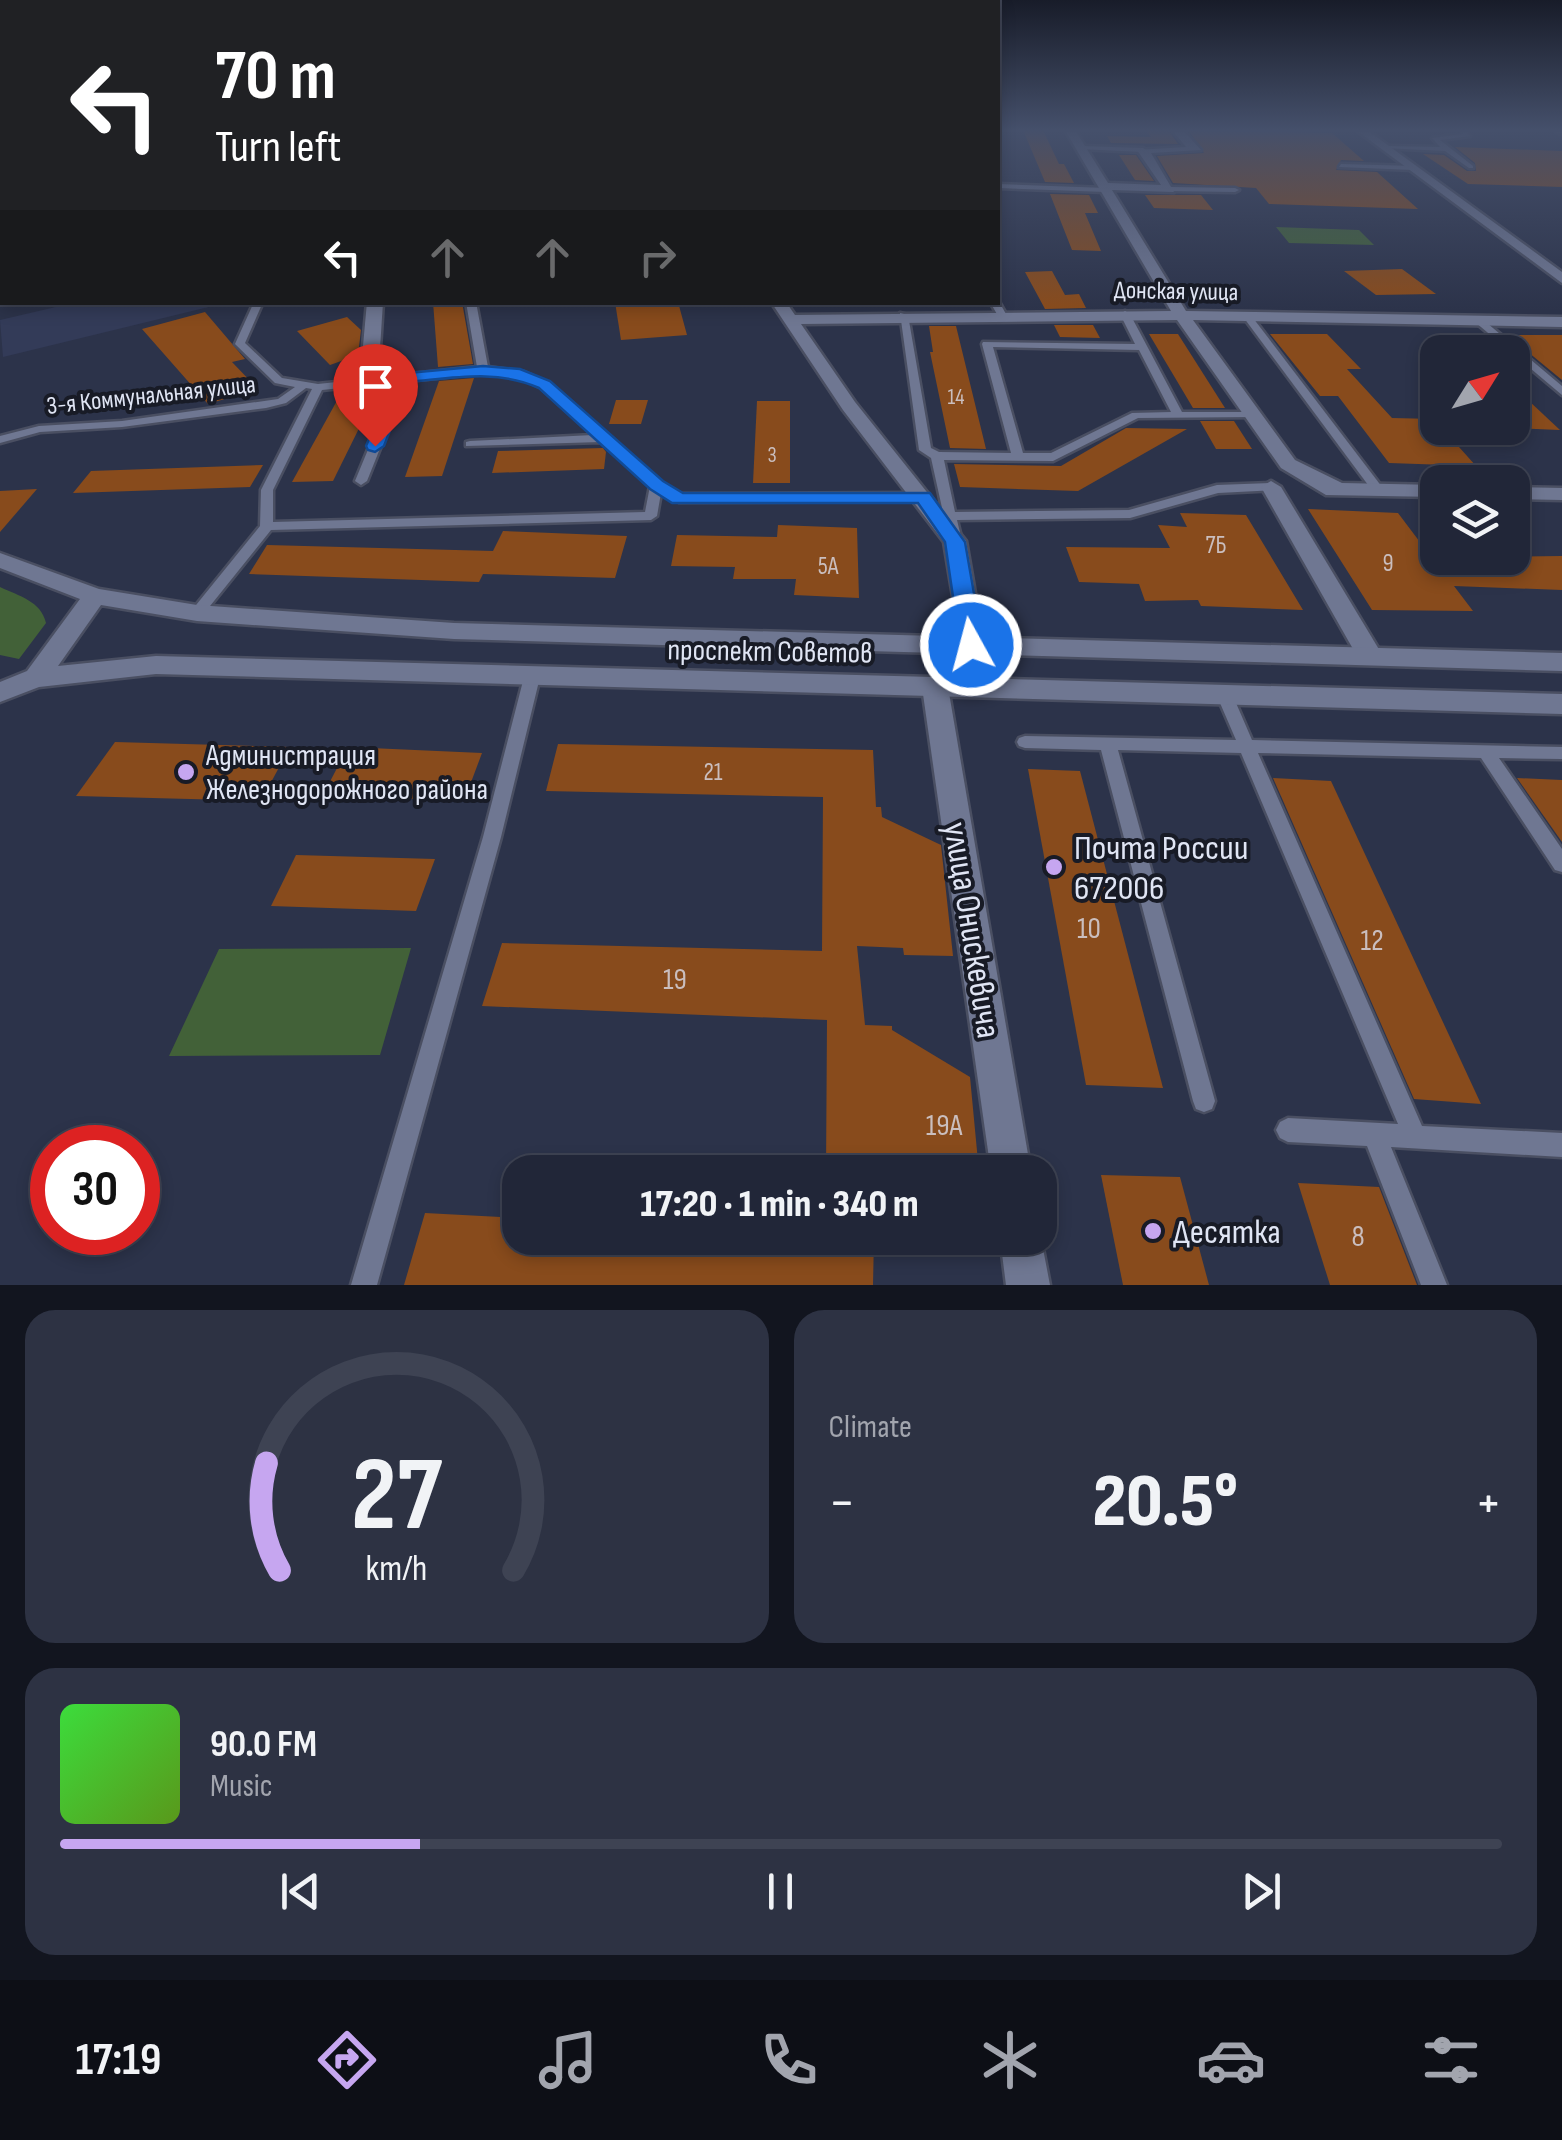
<!DOCTYPE html>
<html lang="en">
<head>
<meta charset="utf-8">
<style>
  :root { --surface:#212638; --page:#2d3243; --text:#f1f3f6; --muted:#a2a5ae; --line:#3e4353; --accent:#c6a6f0 }
  body { margin:0; font-family:"Sofia Sans Condensed",sans-serif; background:var(--page); color:var(--text); height:100vh; display:flex; flex-direction:column; font-size:38px; white-space:nowrap }
  * { box-sizing:border-box; margin:0 }
  p { font-size:32px; color:var(--muted) }
  .icon { flex:none; width:55px; height:55px; fill:none; stroke:currentColor; stroke-width:2; stroke-linecap:round; stroke-linejoin:round }
  .map { position:relative; height:1285px; overflow:hidden }
  .drawer { display:flex; flex-direction:column; gap:25px; padding:25px; background:#12151f; flex:1 }
  .drawer>* { flex:none }
  .top-card { position:absolute; left:0px; top:0px; width:1000px; height:305px; box-shadow:0 5px 15px #0003,0 0 0 2px var(--line); background:#202124; color:#fff; overflow:hidden }
  .needle { width:65px; rotate:53deg }
  .fabs { position:absolute; left:1420px; top:335px; display:grid; gap:20px }
  .fabs a { display:grid; place-items:center; width:110px; height:110px; border-radius:20px; background:var(--surface); box-shadow:0 5px 15px #0003,0 0 0 2px var(--line); font-size:50px }
  .speed { position:absolute; left:30px; top:1125px; display:flex; gap:20px; font-size:50px; font-weight:700; text-align:center }
  .speed>* { display:grid; place-content:center; width:130px; height:130px; border-radius:50%; background:var(--surface); box-shadow:0 5px 15px #0003,0 0 0 2px var(--line); line-height:1 }
  .speed .limit { border:15px solid #d22; background:#fff; color:#111 }
  .pin { position:absolute; display:grid; place-items:center; width:85px; height:85px; color:#fff; margin:-102px -42px; border-radius:50% 50% 50% 0; rotate:-45deg; box-shadow:0 0 10px #0007 }
  .pin .icon { rotate:45deg }
  .me { position:absolute; width:110px; margin:-55px; rotate:353deg; stroke-linejoin:round; filter:drop-shadow(0 0 8px #0008) }
  .turn { display:flex; align-items:center; gap:35px; height:210px; padding:0 50px; font-size:45px }
  .turn .icon { width:130px; height:130px; stroke-width:2.5 }
  .turn b { display:block; font-size:70px; line-height:85px }
  .lanes { display:flex; align-items:center; height:95px; padding:0 50px; background:#0003; justify-content:center; gap:50px; direction:ltr }
  .lanes .off { opacity:.35 }
  .big { font-size:75px; font-weight:800; line-height:1.1 }
  .drawer .card { flex:1; display:flex; flex-direction:column; justify-content:center; gap:15px; min-width:0; padding:0 35px; border-radius:30px; background:var(--page) }
  .drawer .dial { align-items:center; gap:0 }
  .dial svg { height:260px; overflow:visible; fill:none; stroke:var(--line); stroke-width:7; stroke-linecap:round; text-anchor:middle }
  .dial text { fill:var(--text); stroke:none }
  .song { display:flex; align-items:center; gap:30px }
  .cover { width:120px; height:120px; border-radius:15px; background:linear-gradient(135deg,hsl(120 70% 55%),hsl(90 70% 35%)) }
  .played { height:10px; border-radius:5px; background:linear-gradient(90deg,var(--accent) 25%,var(--line) 25%) }
  .keys { display:flex; justify-content:space-around; direction:ltr }
  .heat { display:flex; justify-content:space-between; align-items:center; font-size:55px; direction:ltr }
  .drawer .tiles { flex:1; display:grid; gap:25px; grid-template-columns:1fr 1fr }
  .card:last-child { grid-column:span 2 }
  .trip { position:absolute; left:502px; top:1155px; width:555px; height:100px; border-radius:30px; background:var(--surface); box-shadow:0 5px 15px #0003,0 0 0 2px var(--line); font-weight:800; line-height:100px; text-align:center }
  .tabs { display:flex; height:160px; justify-content:space-around; align-items:center; background:#0d0f16; color:var(--muted) }
  .tabs .icon { width:70px; height:70px }
  .tabs .current { color:var(--accent) }
  .tabs b { font-size:45px; color:var(--text) }
  .map>svg:first-child { display:block }
</style>
</head>
<body>
<div class="map">
<svg width="1562" height="1285" viewBox="0 0 1562 1285">
  <rect width="100%" height="100%" fill="#2c334a"/>
  <path fill="#333b58" d="M73,303V302L225,303L3,357L0,320Z"/>
  <g fill="#426138">
    <path d="M1276,227L1359,230L1374,245L1289,243Z"/>
    <path d="M0,587C19,596 41,601 46,623L19,659L0,655Z"/>
    <path d="M411,948L380,1055L169,1056L219,949Z"/>
  </g>
  <g fill="#884b1c">
    <path d="M1023,130H1043L1059,164H1064L1074,183L1045,182Z"/>
    <path d="M1145,130H1168L1178,144L1111,143L1107,136L1151,137Z"/>
    <path d="M1189,131L1332,133L1364,161L1341,160L1336,170L1377,172L1418,209L1269,204L1256,188L1173,183L1157,156L1204,153Z"/>
    <path d="M1455,147L1562,151V187L1468,184L1423,154L1444,155L1467,171H1476L1475,163Z"/>
    <path d="M1119,155H1136L1154,181L1135,180Z"/>
    <path d="M1050,194L1089,195L1098,213H1085L1101,251L1072,250Z"/>
    <path d="M1145,195H1201L1213,210L1154,208Z"/>
    <path d="M1402,269L1436,294L1376,295L1344,271Z"/>
    <path d="M1052,271L1065,295L1079,294L1086,308L1045,309L1025,272Z"/>
    <path d="M433,302H462L473,364L438,367Z"/>
    <path d="M615,302H678L687,335L621,340Z"/>
    <path d="M205,312L245,359L232,362L258,389L208,404L142,329Z"/>
    <path d="M347,317L361,330L358,355L330,365L297,331Z"/>
    <path d="M1054,325H1093L1100,338L1060,337Z"/>
    <path d="M929,326H956L986,449L950,448L930,352H933Z"/>
    <path d="M1149,334H1178L1225,408H1193Z"/>
    <path d="M1270,334H1327L1361,369H1347L1392,418L1435,419L1438,428H1442L1476,466L1389,463L1338,396H1320Z"/>
    <path d="M1507,335H1562V380L1523,348Z"/>
    <path d="M474,378L442,476L405,477L439,381Z"/>
    <path d="M1512,385L1560,430L1512,428Z"/>
    <path d="M375,396L333,481L292,482L339,397Z"/>
    <path d="M616,400H648L641,424H609Z"/>
    <path d="M757,401H790V483H753Z"/>
    <path d="M1200,421H1234L1252,449H1216Z"/>
    <path d="M1126,428L1187,429L1078,491L960,487L954,464L1061,466Z"/>
    <path d="M603,448L606,452L604,469L492,473L498,451Z"/>
    <path d="M263,465L250,487L73,493L91,471Z"/>
    <path d="M37,489L0,532V491Z"/>
    <path d="M1308,509L1398,513L1432,558L1562,556V590L1454,586L1473,611L1372,610Z"/>
    <path d="M1180,513L1246,515L1303,610L1201,606L1198,600L1145,601L1139,584L1079,582L1066,547L1170,548L1158,525L1187,527Z"/>
    <path d="M778,525L857,528L859,598L794,595L796,579H733L735,567L671,566L677,535L777,537Z"/>
    <path d="M503,531L627,536L615,578L483,574L479,582L249,574L267,545L493,551Z"/>
    <path d="M115,742L290,747L261,801L76,796Z"/>
    <path d="M558,744L873,750L876,807H881L882,817L941,845L953,956L904,955L903,948L857,946L865,1025L892,1026V1030L970,1077L979,1172H826L827,1020L482,1006L502,943L822,951L823,797L546,791Z"/>
    <path d="M348,747L482,753L464,801L323,795Z"/>
    <path d="M1028,769L1080,771L1163,1088L1086,1085Z"/>
    <path d="M1273,778L1331,781L1481,1104L1414,1099Z"/>
    <path d="M1517,778L1562,780V842Z"/>
    <path d="M296,855L435,859L416,911L271,906Z"/>
    <path d="M1101,1175L1180,1177L1209,1285H1123Z"/>
    <path d="M1298,1183L1379,1187L1417,1285H1330Z"/>
    <path d="M425,1213L520,1218V1238H874L873,1285H404Z"/>
  </g>
  <g fill="none" stroke-linecap="round" stroke-linejoin="round">
    <g stroke="#4a4f62" stroke-width="5">
      <g id="service">
        <path d="M1460,130H1466L1470,136L1440,140L1473,166V168H1469L1445,151L1384,148L1387,146L1440,147L1432,138L1463,134Z"/>
        <path d="M1082,146L1143,148L1146,150L1143,152L1080,149Z"/>
        <path d="M1341,164L1414,166L1417,168L1414,170L1339,167Z"/>
        <path d="M998,184L1106,188L1110,190L1106,192L998,188Z"/>
        <path d="M1170,187L1235,188L1239,190L1235,192L1167,191Z"/>
        <path d="M0,260H2V265L0,266Z"/>
        <rect x="0" y="285" width="2" height="6"/>
        <path d="M998,300L1006,314L1004,316H998L990,302H998Z"/>
        <path d="M254,302H263L245,343L282,378L318,384L477,367L466,302H476L488,367L524,372L548,383L660,482L681,494L924,493L930,497L924,501L679,502L661,493L657,516L651,520L271,530L202,616H192L190,613L192,610L260,526L261,490L312,389L306,388L286,403L266,408L122,427L40,432L0,443V436L39,426L122,421L278,399L295,387L275,383L235,344ZM483,373L518,377L540,387L593,435L470,441L466,442V446L601,442L650,486L645,512L273,522V490L322,390L396,382L355,481L361,485L367,481L407,381Z"/>
        <path d="M1125,311L1130,314L1182,412H1252L1256,413V417L1138,418L1053,461L944,460L955,512L1129,510L1217,485L1271,483L1277,487L1275,490L1218,493L1130,518L957,520L962,541L955,545L950,544L931,458L919,450L900,313L908,315L931,448L939,452L1011,453L982,344L983,342L1135,344L1120,314ZM993,347L1139,350L1171,412L1132,413L1051,453H1023Z"/>
        <path d="M1244,314H1250L1382,487V493H1374L1244,318Z"/>
        <path d="M1475,318H1481L1562,386V395L1475,322Z"/>
        <path d="M532,671L540,677L501,837L377,1285H351L483,837L524,677Z"/>
        <path d="M1225,690L1231,692L1233,696L1252,740L1562,747V759L1499,758L1562,849V872L1555,870L1481,758L1258,753L1422,1126L1562,1133V1157L1391,1147L1447,1285H1421L1367,1146L1288,1142L1280,1138L1276,1130L1280,1122L1288,1118L1398,1124L1241,753L1118,750L1215,1101L1212,1109L1204,1112L1196,1109L1193,1101L1101,750L1025,748L1019,746L1017,742L1019,738L1025,736L1236,740L1217,696L1219,692Z"/>
      </g>
    </g>
    <g stroke="#4a4f62" stroke-width="5">
      <g id="minor">
        <path d="M1065,130H1075L1108,183L1161,185L1137,150L1186,147L1172,130H1183L1201,150L1151,153L1174,192L1112,190L1186,311L1562,317V327L1193,320L1295,460L1342,483L1438,485V497L1326,495L1281,468L1177,320L801,324L855,402L966,541L984,645L980,651H962L944,542L843,410L771,302H786L795,315L1171,311Z"/>
        <path d="M1555,130H1562V134L1556,132Z"/>
        <rect x="0" y="228" width="2" height="8"/>
        <path d="M367,302H383L378,379L369,384L360,379Z"/>
        <path d="M1271,481L1281,487L1383,656L1379,662H1361L1357,656L1261,487Z"/>
        <path d="M1512,487L1562,488V500L1512,499Z"/>
        <path d="M935,678L944,680L948,687L1031,1172H991L922,687L926,680Z"/>
        <path d="M1040,1233L1050,1285H1006L1000,1238H1040Z"/>
      </g>
    </g>
    <g stroke="#4a4f62" stroke-width="5">
      <g id="tertiary">
        <path d="M1356,130H1367L1562,272V283Z"/>
        <path d="M0,175L2,176V182L0,183Z"/>
      </g>
    </g>
    <g stroke="#4a4f62" stroke-width="5">
      <path id="secondary" d="M0,553L99,589L197,605L454,623L1562,653V671L454,639L197,621L101,605L58,666L156,656L1562,694V714L156,674L39,687L0,702V682L27,671L80,599L0,568Z"/>
    </g>
    <use href="#service" fill="#6f7792" fill-rule="evenodd"/>
    <use href="#minor" fill="#6f7792" fill-rule="evenodd"/>
    <use href="#tertiary" fill="#6f7792" fill-rule="evenodd"/>
    <use href="#secondary" fill="#6f7792" fill-rule="evenodd"/>
  </g>
  <linearGradient id="sky" x2="0" y2="1"><stop stop-color="#181c29"/><stop offset="0.42" stop-color="#45506b"/><stop offset="1" stop-color="#45506b" stop-opacity="0"/></linearGradient>
  <rect width="1562" height="310" fill="url(#sky)"/>
  <path fill="#1a73e8" stroke="#114b97" stroke-width="2.5" d="M483,366L520,369L550,381L663,481L683,493H930L965,542L983,645L971,653L960,645L945,542L918,503H672L650,489L539,388C497,369 454,378 409,382L384,446L375,452L368,450L366,446L397,374Z"/>
  <g fill="#c6a6f0" stroke="#181b26" stroke-width="4">
    <circle cx="186" cy="772" r="10"/>
    <circle cx="1054" cy="867" r="10"/>
    <circle cx="1153" cy="1231" r="10"/>
  </g>
  <g text-anchor="middle" stroke-width="8" stroke-linejoin="round" paint-order="stroke">
    <g font-size="22" fill="#cabebe">
      <text x="956" y="404">14</text>
      <text x="772" y="462">3</text>
    </g>
    <g font-size="25" fill="#e0e5f4" stroke="#181b26">
      <text transform="translate(1176 290) rotate(1)" y="9">Донская улица</text>
      <text transform="translate(151 394) rotate(-6)" y="9">3-я Коммунальная улица</text>
    </g>
    <g font-size="25" fill="#cabebe">
      <text x="1216" y="553">7Б</text>
      <text x="1388" y="571">9</text>
      <text x="828" y="574">5А</text>
      <text x="713" y="780">21</text>
    </g>
    <g font-size="30" fill="#e0e5f4" stroke="#181b26">
      <text transform="translate(770 651) rotate(1)" y="10">проспект Советов</text>
    </g>
    <g font-size="30" fill="#e0e5f4" stroke="#181b26" text-anchor="start">
      <text x="206" y="765">Администрация<tspan x="206" dy="34">Железнодорожного района</tspan></text>
    </g>
    <g font-size="30" fill="#cabebe">
      <text x="1089" y="938">10</text>
      <text x="1372" y="950">12</text>
      <text x="675" y="989">19</text>
      <text x="944" y="1135">19А</text>
      <text x="1358" y="1246">8</text>
    </g>
    <g font-size="35" fill="#e0e5f4" stroke="#181b26" text-anchor="start">
      <text x="1074" y="859">Почта России<tspan x="1074" dy="40">672006</tspan></text>
      <text x="1173" y="1243">Десятка</text>
    </g>
    <g font-size="35" fill="#e0e5f4" stroke="#181b26">
      <text transform="translate(973 930) rotate(81)" y="12">улица Онискевича</text>
    </g>
  </g>
</svg>
<div class="fabs">
<a><svg class="needle" viewBox="-14 -14 28 28"><path d="M0-13l5 13h-10z" fill="#e53935"/><path d="M0 13l5-13h-10z" fill="#a2a5ae"/></svg></a>
<a><svg class="icon" aria-label="layers" viewBox="0 0 24 24"><path d="M12 4l9 5-9 5-9-5zM3 14l9 5 9-5"/></svg></a>
</div>
<div class="speed"><div class="limit">30</div></div>
<div class="pin" style="left:375px;top:446px;background:#d93025"><svg class="icon" aria-label="arrive" viewBox="0 0 24 24"><path d="M6 21V4h12l-3 4 3 4H6"/></svg></div>
<svg class="me" style="left:971px;top:645px" viewBox="-20 -20 40 40"><circle r="17" fill="#1a73e8" stroke="#fff" stroke-width="3"/><path d="M0-11L8 9 0 5-8 9z" fill="#fff"/></svg>
<div class="trip">17:20 · 1 min · 340 m</div>
<div class="top-card">
<div class="turn"><svg class="icon" aria-label="left" viewBox="0 0 24 24"><path d="M17 20v-9H6M10 6l-5 5 5 5"/></svg><div><b>70 m</b>Turn left</div></div>
<div class="lanes"><svg class="icon" aria-label="left" viewBox="0 0 24 24"><path d="M17 20v-9H6M10 6l-5 5 5 5"/></svg><svg class="icon off" aria-label="ahead" viewBox="0 0 24 24"><path d="M12 20V5M6 11l6-6 6 6"/></svg><svg class="icon off" aria-label="ahead" viewBox="0 0 24 24"><path d="M12 20V5M6 11l6-6 6 6"/></svg><svg class="icon off" aria-label="right" viewBox="0 0 24 24"><path d="M7 20v-9h11M14 6l5 5-5 5"/></svg></div>
</div>
</div>
<section class="drawer">
<div class="tiles">
<div class="card dial"><svg viewBox="0 0 100 80">
<path d="M14 69A42 42 0 1 1 86 69"/>
<path d="M14 69A42 42 0 0 1 10 36" stroke="#c6a6f0"/>
<text x="50" y="56" font-size="32" font-weight="700">27</text>
<text x="50" y="72" font-size="11">km/h</text>
</svg></div>
<div class="card"><p>Climate</p>
<div class="heat"><a>−</a><b class="big">20.5°</b><a>+</a></div>
</div>
<div class="card">
<div class="song"><i class="cover"></i><div><b>90.0 FM</b><p>Music</p></div></div>
<div class="played"></div>
<div class="keys"><svg class="icon" aria-label="previous" viewBox="0 0 24 24"><path d="M18 5L8 12l10 7zM5 5v14"/></svg><svg class="icon" aria-label="pause" viewBox="0 0 24 24"><path d="M8 5v14M16 5v14"/></svg><svg class="icon" aria-label="next" viewBox="0 0 24 24"><path d="M6 5l10 7-10 7zM19 5v14"/></svg></div>
</div>
</div>
</section>
<nav class="tabs">
<b>17:19</b>
<svg class="icon current" aria-label="directions" viewBox="0 0 24 24"><path d="M12 3l9 9-9 9-9-9zM9 14v-3h6M13 9l2 2-2 2"/></svg>
<svg class="icon" aria-label="music" viewBox="0 0 24 24"><path d="M9 18V5l10-2v13"/><circle cx="6" cy="18" r="3"/><circle cx="16" cy="16" r="3"/></svg>
<svg class="icon" aria-label="phone" viewBox="0 0 24 24"><path d="M5 4h4l2 5-3 2q2 4 5 5l2-3 5 2v4C11 20 4 13 5 4z"/></svg>
<svg class="icon" aria-label="climate" viewBox="0 0 24 24"><path d="M12 3v18M4 7l16 10M4 17L20 7"/></svg>
<svg class="icon" aria-label="car" viewBox="0 0 24 24"><path d="M5 17H2v-5l4-1 3-4h7l3 4 3 1v5h-3M9 17h6M6 11h13"/><circle cx="7" cy="17" r="2"/><circle cx="17" cy="17" r="2"/></svg>
<svg class="icon" aria-label="filters" viewBox="0 0 24 24"><path d="M4 7h16M4 17h16"/><circle cx="9" cy="7" r="2"/><circle cx="15" cy="17" r="2"/></svg>
</nav>
</body>
</html>
